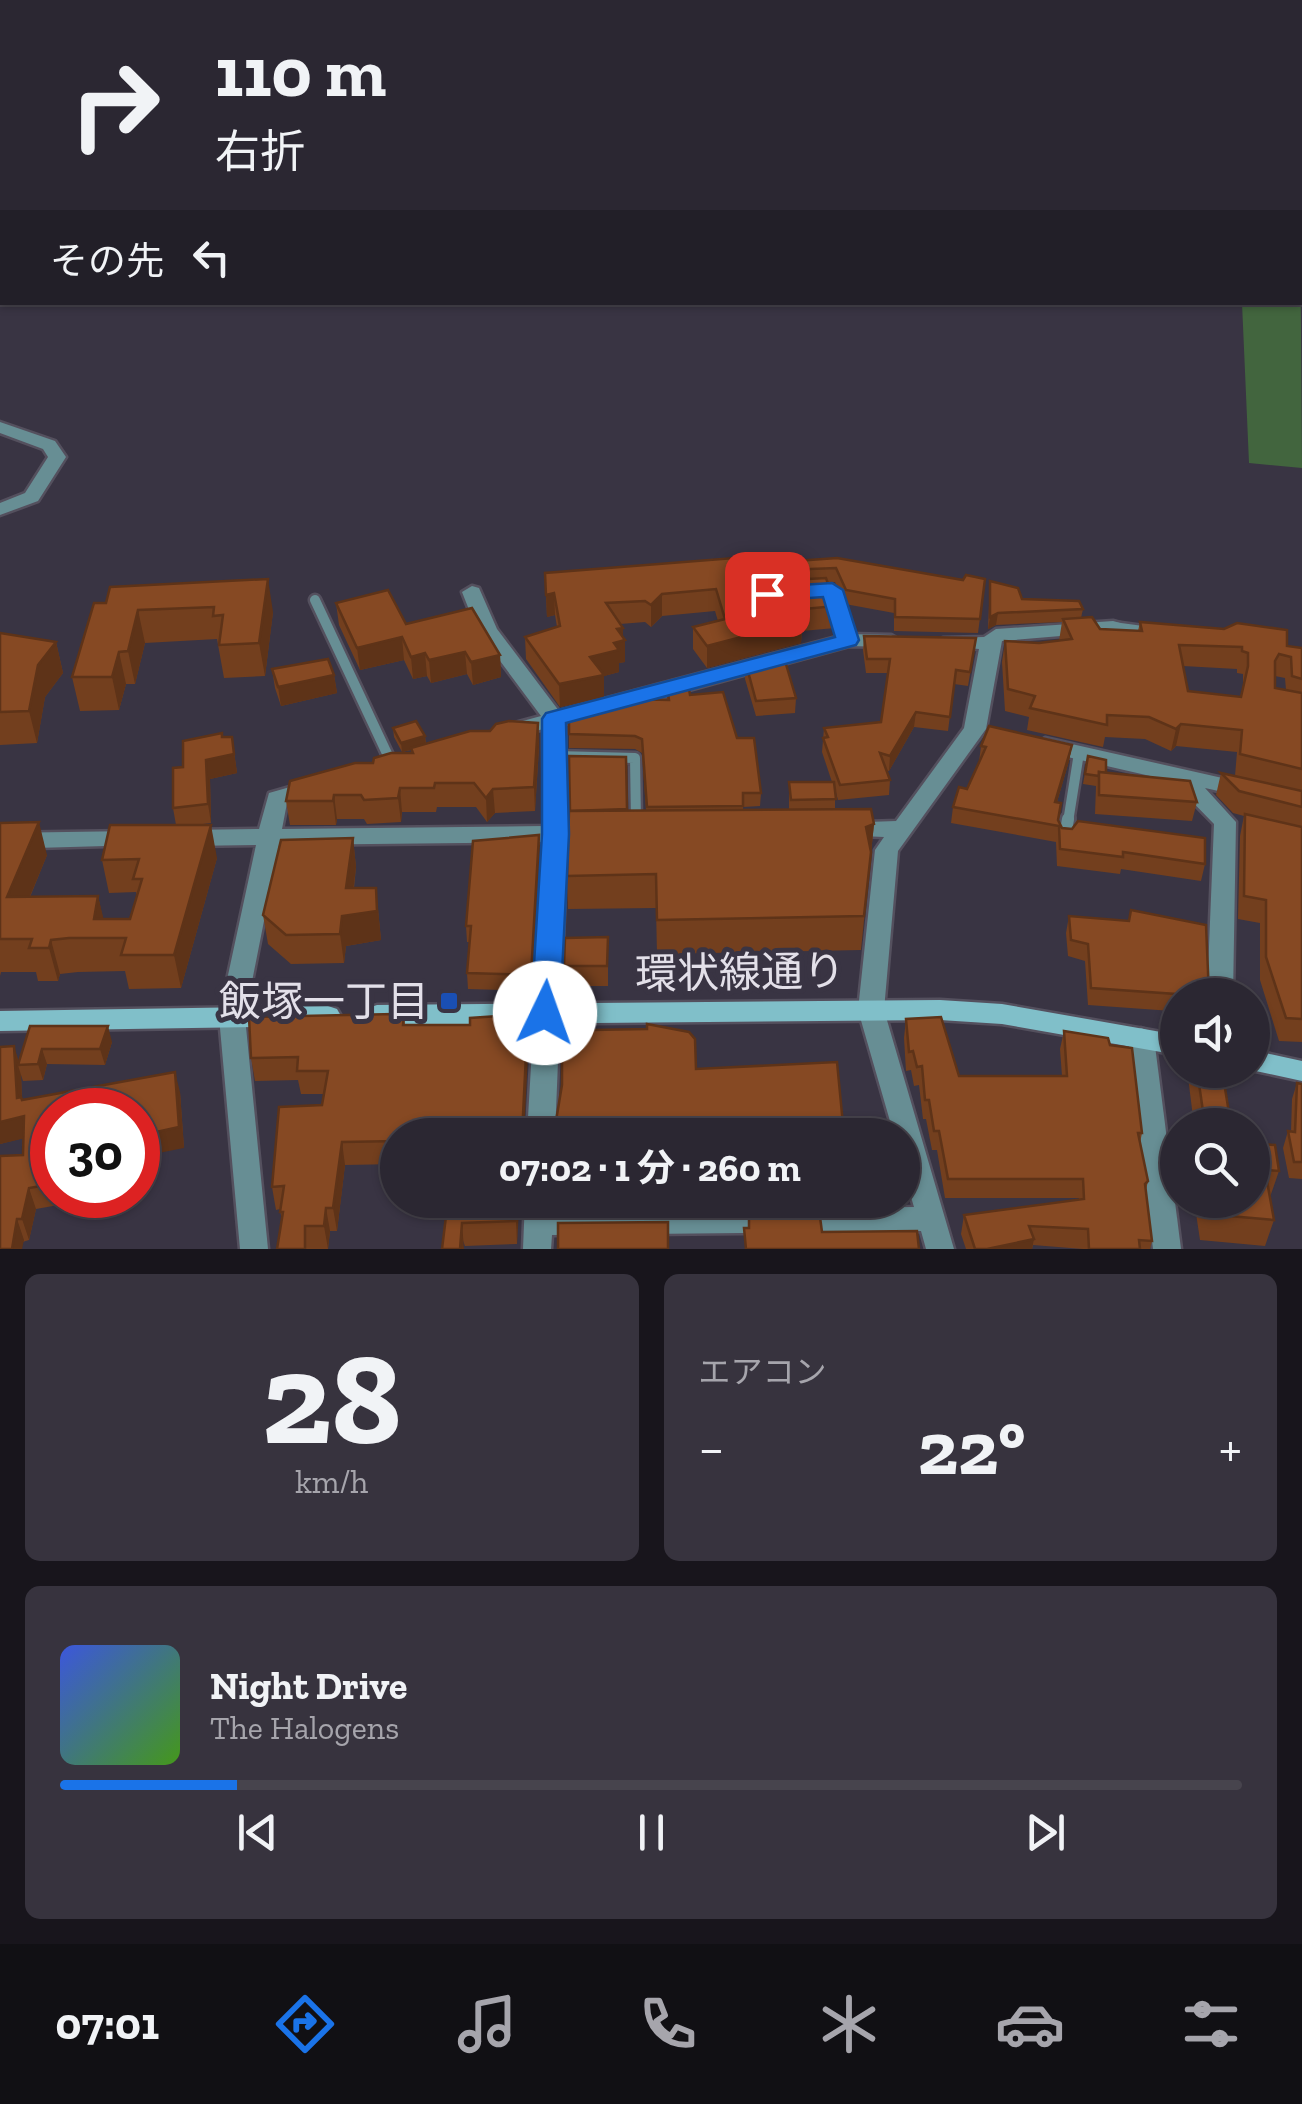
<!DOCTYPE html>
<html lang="ja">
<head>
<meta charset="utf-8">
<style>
  :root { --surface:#2b2732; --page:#37333e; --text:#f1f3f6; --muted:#a6a5ac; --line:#47444d; --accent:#1a73e8 }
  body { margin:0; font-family:"Zilla Slab","Noto Sans JP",serif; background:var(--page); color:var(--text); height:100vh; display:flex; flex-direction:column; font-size:38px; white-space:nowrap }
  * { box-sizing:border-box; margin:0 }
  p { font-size:32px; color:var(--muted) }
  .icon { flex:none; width:55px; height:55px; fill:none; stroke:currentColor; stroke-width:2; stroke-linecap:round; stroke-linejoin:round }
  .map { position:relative; height:1249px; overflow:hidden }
  .sheet { display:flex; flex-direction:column; gap:25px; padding:25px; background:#18151c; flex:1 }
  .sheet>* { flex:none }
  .guide { position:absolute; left:0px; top:0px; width:1302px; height:305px; box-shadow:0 2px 8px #0004,0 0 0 2px var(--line); background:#2b2732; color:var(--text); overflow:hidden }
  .fabs { position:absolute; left:1160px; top:978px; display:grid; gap:20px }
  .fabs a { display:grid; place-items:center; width:110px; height:110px; border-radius:50%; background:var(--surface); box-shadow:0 2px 8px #0004,0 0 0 2px var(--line); font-size:50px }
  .speed { position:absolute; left:30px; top:1088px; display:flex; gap:20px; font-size:50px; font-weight:700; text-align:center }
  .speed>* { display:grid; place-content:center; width:130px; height:130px; border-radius:50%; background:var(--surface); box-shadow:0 2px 8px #0004,0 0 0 2px var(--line); line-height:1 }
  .speed .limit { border:15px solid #d22; background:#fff; color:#111 }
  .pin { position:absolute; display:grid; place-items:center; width:85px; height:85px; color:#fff; margin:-42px; border-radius:20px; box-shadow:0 5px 15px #0006 }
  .me { position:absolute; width:110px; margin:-55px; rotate:3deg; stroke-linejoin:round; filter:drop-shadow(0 0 8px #0008) }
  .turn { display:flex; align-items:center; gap:35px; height:210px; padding:0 50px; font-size:45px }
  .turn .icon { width:130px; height:130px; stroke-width:2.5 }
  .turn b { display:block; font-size:70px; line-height:85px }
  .then { display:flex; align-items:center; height:95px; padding:0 50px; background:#0003; gap:20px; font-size:38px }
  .big { font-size:75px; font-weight:700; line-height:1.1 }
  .sheet .widget { flex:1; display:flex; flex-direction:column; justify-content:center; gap:15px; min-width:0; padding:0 35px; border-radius:15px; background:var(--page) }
  .sheet .dial { align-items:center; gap:0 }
  .dial b { font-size:130px; line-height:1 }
  .song { display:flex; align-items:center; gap:30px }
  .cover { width:120px; height:120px; border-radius:15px; background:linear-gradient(135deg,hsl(230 70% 55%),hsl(100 70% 35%)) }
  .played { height:10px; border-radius:5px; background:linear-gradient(90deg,var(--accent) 15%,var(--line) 15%) }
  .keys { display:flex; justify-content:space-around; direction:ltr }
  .heat { display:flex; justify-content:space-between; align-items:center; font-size:55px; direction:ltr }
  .sheet .tiles { flex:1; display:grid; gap:25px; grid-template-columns:1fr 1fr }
  .widget:last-child { grid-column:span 2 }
  .trip { position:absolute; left:380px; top:1118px; width:540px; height:100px; border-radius:50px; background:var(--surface); box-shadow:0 2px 8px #0004,0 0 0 2px var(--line); font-weight:700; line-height:100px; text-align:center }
  .menu { display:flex; height:160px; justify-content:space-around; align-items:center; background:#111014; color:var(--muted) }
  .menu .icon { width:70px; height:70px }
  .menu .selected { color:var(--accent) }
  .menu b { font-size:45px; color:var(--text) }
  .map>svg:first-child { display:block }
</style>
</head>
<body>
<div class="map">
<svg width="1302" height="1249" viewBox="0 0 1302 1249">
  <rect width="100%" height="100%" fill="#393443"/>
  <g fill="#42653e">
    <path d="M209,0H1302V45L1300,2Z"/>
    <path d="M1300,197L1302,468L1249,463L1242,303L1300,302Z"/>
  </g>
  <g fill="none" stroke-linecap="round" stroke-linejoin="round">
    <g stroke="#54505e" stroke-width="15">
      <g id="lane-far1">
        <path d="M755,575L765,591"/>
        <path d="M821,590H831L848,640"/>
        <path d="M315,600L391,762"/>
        <path d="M1113,627L1150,632"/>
        <path d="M556,756L635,758L636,821"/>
        <path d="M1068,822L1079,753"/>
      </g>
    </g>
    <g stroke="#54505e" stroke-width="18">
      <path id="lane" d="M1065,837L1068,819"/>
    </g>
    <g stroke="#54505e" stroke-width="5">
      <g id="street">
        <path d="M0,422L55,441L66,457L38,501L0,515V503L25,493L48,457L43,449L0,433Z"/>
        <path d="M472,586L479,588L497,629L559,711L848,634L891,635L901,641L891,647L849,646L565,724L567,825L601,827L604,833L601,839L567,841L555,1135H527L544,842L279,845L245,1017L268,1249H240L219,1017L256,845L187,846L179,844L176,838L179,832L187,830L259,829L269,793L311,781L319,783L322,788L319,793L287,803L282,829L544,826L543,729L512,738L501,731L504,726L541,716L477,630L462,592Z"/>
        <path d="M1113,621L1120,623L1123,627L1120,631L1002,641L986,729L898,851L884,1010L954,1249H926L921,1231L552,1235L551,1249H523L525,1200H553V1211L914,1207L902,1167V1135H894L858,1010L875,850L884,837L839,835L836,829L839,823L896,821L964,728L979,649L943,646L940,642L943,638L984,637L996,629Z"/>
        <path d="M1045,738L1249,784L1252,789L1249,794L1241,796L1205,788L1236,822L1233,995H1207L1214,824L1172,781L1037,750L1034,745Z"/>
        <path d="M133,831L141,833L144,839L141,845L0,849V833Z"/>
        <path d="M1141,1028L1150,1031L1154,1038L1181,1249H1153L1128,1038L1132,1031Z"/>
      </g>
    </g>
    <g stroke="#54505e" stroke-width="5">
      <g id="secondary">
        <path d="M940,1000L1002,1004L1178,1035V1055L1002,1024L940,1020L377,1025L368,1022L364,1015L368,1008L377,1005Z"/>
        <path d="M328,1006L337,1009L341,1016L337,1023L328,1026L0,1031V1011Z"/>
        <path d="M1252,1050L1302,1061V1081L1251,1070Z"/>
      </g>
    </g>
    <use href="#lane-far1" stroke="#678e94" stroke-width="10"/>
    <use href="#lane" stroke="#678e94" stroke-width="12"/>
    <use href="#street" fill="#678e94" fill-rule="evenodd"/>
    <use href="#secondary" fill="#80bfc9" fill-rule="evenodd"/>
  </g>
  <g fill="#733f1e" fill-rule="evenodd">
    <path d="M782,562L963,580L985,579L978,633L894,631V613L845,604L835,582H828L836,606L835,628L802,631L801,643L707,668L693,649V627L718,621L715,611L662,616L651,627L645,622L620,624L623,637L625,640V662L619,663V672L604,676V697L560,707L526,659L525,637L557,627L555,615L547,617L545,573L755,582L782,580Z"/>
    <path d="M990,581L1022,599L1083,609L1081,618L1100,629L1138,631L1140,622L1302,648V1042L1279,1041L1260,980V923L1238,919L1240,836L1244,816L1233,813L1216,795L1221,773L1235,776L1237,752L1176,746L1171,751L1145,739L1105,737L1103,747L1027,730L1029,717L1005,711L1002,662L1005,641L1039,643L1059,641L1062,622L996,625L988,629ZM1183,666L1237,669V673L1243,674V687L1241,697L1188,691ZM1275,676L1285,678L1286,690L1275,688Z"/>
    <path d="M110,587L273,612L265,676L224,678L217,639L145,643L135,684H126L119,710L80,711L72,677L106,603Z"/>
    <path d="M336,603L500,655L501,677L473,685L467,674L431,683L427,676L413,679L404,660L360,670L339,625Z"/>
    <path d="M0,633L56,642L63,673L45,697L37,743L0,745Z"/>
    <path d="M864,636L976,638L968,686L954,684L948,731L914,727L889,771L886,770L890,780L889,795L838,800L835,789V809L874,824L861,950L657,954L656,908L568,909L567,876L627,811L646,810L642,753L635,749L569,748V714L667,700V687L690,695L737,738L761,793L760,806L743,807V810L789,809V782H832L822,752L824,728L881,722L888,673H866L863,650Z"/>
    <path d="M746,664L796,698L795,713L756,716L745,679Z"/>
    <path d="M272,669L334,675L337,693L281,706L275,688Z"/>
    <path d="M538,723L539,747L535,811L495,813L487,822L476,807H437L436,812H402L401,822L367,824L364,819H337L336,825H290L286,801L373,763L411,753V750L402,752L394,737L393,728L425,736L426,744Z"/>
    <path d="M222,737H232L237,773L210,779L211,823L195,825L217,858L181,988L129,989L125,971L78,972L60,974L58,981H38L36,972H1L0,976V823L47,855L30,897L98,896L103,919H130L137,896L136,892L109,893L102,860L176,825L173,808L183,767Z"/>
    <path d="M1072,745L1069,761L1057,802L1058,820L1062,828L1205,864L1201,881L1121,869L1120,874L1057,866L1056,842L951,823L953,807L967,789L979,762L981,746Z"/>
    <path d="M1088,756L1106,773L1197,802L1192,821L1095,814L1096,786L1083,784Z"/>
    <path d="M353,838L356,867L354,888H376L381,940L346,946L344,963L291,964L268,944L263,915Z"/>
    <path d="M540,851L532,991L468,989L467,973L469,942H467L466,926Z"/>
    <path d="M1069,916L1178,995V1021L1172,1011L1088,1005L1085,961L1068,956L1066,933Z"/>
    <path d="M608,937V986H565L564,966Z"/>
    <path d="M528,1014L529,1036L398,1135V1164L345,1165L337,1231H330L328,1249H277L282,1222L280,1209L276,1210L272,1187L322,1105L324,1094H301L298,1080L255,1081L251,1058L404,1016L405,1025H470Z"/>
    <path d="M906,1019L959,1076H1062L1060,1049L1064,1031L1110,1045L1142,1133L1140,1143L1148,1181L1146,1190L1152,1241L1150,1249H1083L1033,1245L1032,1249H966L961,1234L964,1215L1079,1200V1198H945L937,1150H932L926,1119H923L919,1085L914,1086L911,1070L906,1071L904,1038Z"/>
    <path d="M30,1026L112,1042L105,1065L47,1064L43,1080L23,1081L21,1075L22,1100L180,1092L184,1148L52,1110V1195H81V1201L36,1209L29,1240L0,1249L23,1155V1138L0,1144V1047L19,1062Z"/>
    <path d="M1190,1070H1222L1231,1125H1194L1188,1077Z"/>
    <path d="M1297,1083L1302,1084V1179L1289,1178L1283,1148L1288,1131L1291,1132L1292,1099Z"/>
    <path d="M1259,1144L1279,1171L1270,1197L1274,1220L1265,1246L1200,1240L1194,1200H1252Z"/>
    <path d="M902,1174L905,1183L903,1203L831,1204V1200H902Z"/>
    <path d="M448,1200H518L517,1244L465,1246Z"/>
    <path d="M566,1200H780V1205L566,1207Z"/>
  </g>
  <g fill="#5e3318">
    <path d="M268,579L273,612L265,676L259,643Z"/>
    <path d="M554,593L555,615L547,617L546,595Z"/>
    <path d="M662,594V616L651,627V605Z"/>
    <path d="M138,610L145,643L135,684L128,651Z"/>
    <path d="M998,613L996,625L988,629L990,617Z"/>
    <path d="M802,621L801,643L707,668V646Z"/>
    <path d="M623,628V640H625V662L619,663V672L604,676V697L560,707L559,684L590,657L617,629Z"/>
    <path d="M402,637L404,660L360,670L357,648Z"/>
    <path d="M56,642L63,673L45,697L37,743L29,711L38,665Z"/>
    <path d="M119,652L126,684L119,710L112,677Z"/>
    <path d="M465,652L467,674L431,683L429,660Z"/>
    <path d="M425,653L427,676L413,679L411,657Z"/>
    <path d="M500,655L501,677L473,685L471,662Z"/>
    <path d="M334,675L337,693L281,706L278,687Z"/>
    <path d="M916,712L914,727L889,771L890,756Z"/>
    <path d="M538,723L539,747L535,811L534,787Z"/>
    <path d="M1181,724L1176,746L1171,751L1176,729Z"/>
    <path d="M425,736L426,746L402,752L401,743Z"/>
    <path d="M232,737L237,773L210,779L211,823L208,804L206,760Z"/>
    <path d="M1072,745L1069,761L1052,819L1055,802Z"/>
    <path d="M400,788L402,812L401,822L398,798Z"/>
    <path d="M493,789L495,813L487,822L486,798Z"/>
    <path d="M334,795L337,819L336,825L333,801Z"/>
    <path d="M39,822L47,855L16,930L7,897Z"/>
    <path d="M874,824L861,950L870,858L866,827Z"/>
    <path d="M211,825L217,858L181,988L174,955Z"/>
    <path d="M539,835L540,851L532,991L531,975Z"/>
    <path d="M353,838L356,867L350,915L376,888L381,940L346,946L344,963L340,934Z"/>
    <path d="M98,896L106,929L94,919Z"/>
    <path d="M51,940L60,974L58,981L49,948Z"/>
    <path d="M528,1014L529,1036L524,1135H522Z"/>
    <path d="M108,1026L112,1042L105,1065L100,1049Z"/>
    <path d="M14,1046L20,1065H18L21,1075L22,1099L30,1137L0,1144V1122L17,1098Z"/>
    <path d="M42,1049L47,1064L43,1080L38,1064Z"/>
    <path d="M175,1072L180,1092L184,1148L138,1157V1136Z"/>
    <path d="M342,1142L345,1165L337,1231L333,1208Z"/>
    <path d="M29,1188L36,1209L29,1240L22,1219Z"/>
    <path d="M517,1200H518L519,1210L517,1244L516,1221Z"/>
    <path d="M326,1208L330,1231L328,1249L324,1226Z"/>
    <path d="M17,1219L24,1240L22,1249H12Z"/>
    <path d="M462,1223L464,1249H460Z"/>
    <path d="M1034,1239L1032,1249H987Z"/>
  </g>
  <g fill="#864923" stroke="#5e3318" stroke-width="2.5" fill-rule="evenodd">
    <path d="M747,557L755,582L826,578L836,606L793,610L802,621L707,646L693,627L725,619L716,589L662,594L651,605L645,601L606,603L623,628L617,629L625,640L614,643L619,650L590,657L604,675L559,684L525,637L560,626L554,593L546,595L545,573Z"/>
    <path d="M837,558L963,580L966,575L985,579L980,619L895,617V599L846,590L836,568L784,570L782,562Z"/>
    <path d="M268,579L259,643L219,645L223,615L213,616L214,607L138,610L128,651L119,652L112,677H72L94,603H106L110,587Z"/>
    <path d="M990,581L1018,588L1022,599L1079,601L1083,609L998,613L990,617Z"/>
    <path d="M388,590L406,624L472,608L500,655L471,662L465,652L429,660L425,653L411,657L402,637L357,648L336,603Z"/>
    <path d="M1092,617L1100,629L1142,631L1140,622L1224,629L1237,623L1287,630V646L1302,648V679L1292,676L1291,657L1279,654L1275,661V688L1302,693V769L1240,754L1242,730L1181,724L1176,729L1149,717L1107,715V725L1030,708L1035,696L1008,689L1005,641L1039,643L1072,639L1063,619ZM1179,645L1242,647V651L1248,653V666L1241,697L1188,691Z"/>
    <path d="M0,633L56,642L38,665L29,711L0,712Z"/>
    <path d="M864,636L976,638L970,672L956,670L950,717L916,712L890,756L880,753L890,780L840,785L823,738L828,737L824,728L881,722L890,659H867Z"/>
    <path d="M783,654L796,698L756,701L746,664Z"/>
    <path d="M328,659L334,675L278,687L272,669Z"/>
    <path d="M681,683H688L690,695L723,692L737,738H754L761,793H743V806L647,807L642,739L635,736L569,734V714L624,699L669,700L667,687Z"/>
    <path d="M416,721L425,736L401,743L393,728Z"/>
    <path d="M509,721L538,723L534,787L493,789L486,798L474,783H435L434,788H400L398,798L364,800L361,795H334L333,801H286L290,781L355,763H373L374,758L391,753H413L411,748L470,731H490L496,724Z"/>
    <path d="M989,726L1072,745L1055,802L1061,803L1058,820L1062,828L1072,829L1078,821L1205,838V864L1123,852V857L1060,849L1059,826L953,807L959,787L967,789L986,747L981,746Z"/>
    <path d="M222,733V737H232L234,754L206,760L208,804L173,808V768L183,767V741Z"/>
    <path d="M569,756L626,757L627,809L570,811Z"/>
    <path d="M1088,756L1106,760V773L1099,772V776L1085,774Z"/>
    <path d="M1099,772L1190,781L1197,802L1099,795Z"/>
    <path d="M1221,773L1302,791V807L1239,791Z"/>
    <path d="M789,782H834L836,799L791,800Z"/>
    <path d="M871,809L874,824L866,827L871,852L864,916L657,920L656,874L567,876L569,811Z"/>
    <path d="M1245,814L1302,827V1019L1286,1018L1266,957V900L1244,896Z"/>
    <path d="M39,822L7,897L98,896L94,919H130L142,879H133L139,859L102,860L110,825H211L174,955H121L126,938H69L51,940L49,948H29L32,939H0V823Z"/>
    <path d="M539,835L531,975L467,973L471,926H466L473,841Z"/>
    <path d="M353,838L346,888H376L377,911L342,916L340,934L286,935L263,915L281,840Z"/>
    <path d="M1131,910L1206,925L1209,995H1178V998L1176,994L1091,988L1088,944L1071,940L1069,916L1129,921Z"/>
    <path d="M608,937L607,966H564L565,938Z"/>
    <path d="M395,1014L404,1016L403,1025H470V1018L528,1014L522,1135H398V1141L342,1142L333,1208H326L324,1226H305V1249H277L283,1212H280L284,1186L272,1187L279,1107L322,1105L328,1071H297L298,1057L251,1058L249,1017Z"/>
    <path d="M562,1017H592V1030L647,1029V1024L689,1032L695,1039L696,1069L837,1062L844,1135H559V1121H556L562,1085Z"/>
    <path d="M941,1017L959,1076H1067L1064,1031L1108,1038L1110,1045L1132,1048L1142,1133H1138L1148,1181L1145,1184L1152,1241L1139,1240L1140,1249H1089L1088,1229L1029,1226L1034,1239L987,1249H975L964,1215L1084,1199L1083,1179H948L939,1131H934L929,1100H925L922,1066L917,1067L913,1051L909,1052L906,1019Z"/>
    <path d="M30,1026H108L100,1049H42L38,1064L18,1065Z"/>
    <path d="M14,1046L17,1098L21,1097L22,1100L175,1072L179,1127L138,1136V1110H52V1184L29,1188L22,1219H17L12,1249H0V1156L23,1155L24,1116L0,1122V1047Z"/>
    <path d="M1197,1070H1222L1231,1125H1195H1205Z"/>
    <path d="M1297,1083L1302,1084V1162H1294L1288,1131L1295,1132Z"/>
    <path d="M1252,1129L1257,1130L1259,1144L1275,1145L1279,1171L1265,1170L1274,1220L1207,1214L1205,1200H1252Z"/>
    <path d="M448,1200H517L516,1221L462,1223L460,1249H442Z"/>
    <path d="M820,1217L822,1232L917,1231L919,1249H746L744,1228H749V1218Z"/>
    <path d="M668,1222V1249H558V1223Z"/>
  </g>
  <path fill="#1a73e8" stroke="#114b97" stroke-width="2.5" d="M832,583L843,590L859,640L856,645L566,723L569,834L560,1013L555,1021L545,1024L535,1021L531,1013L542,834V719L546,713L835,637L823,597L767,601L756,594L767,587Z"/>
  <rect fill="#1a4fb4" stroke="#393443" stroke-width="4" x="439" y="991" width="20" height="20" rx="5"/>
  <g text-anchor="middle" stroke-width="10" stroke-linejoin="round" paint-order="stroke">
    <g font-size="42" fill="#e3e0e9" stroke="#393443">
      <text transform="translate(740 972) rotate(-1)" y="15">環状線通り</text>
    </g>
    <g font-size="42" fill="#e3e0e9" stroke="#393443" text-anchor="end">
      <text x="429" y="1016">飯塚一丁目</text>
    </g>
  </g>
</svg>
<div class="fabs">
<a><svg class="icon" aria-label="sound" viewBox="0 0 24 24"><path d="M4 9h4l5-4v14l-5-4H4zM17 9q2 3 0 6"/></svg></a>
<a><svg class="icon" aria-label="search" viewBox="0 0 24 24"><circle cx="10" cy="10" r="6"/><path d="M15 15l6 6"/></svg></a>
</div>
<div class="speed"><div class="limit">30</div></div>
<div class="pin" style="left:767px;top:594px;background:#d93025"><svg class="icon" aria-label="arrive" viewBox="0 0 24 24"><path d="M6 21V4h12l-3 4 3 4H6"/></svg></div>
<svg class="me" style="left:545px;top:1013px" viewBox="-20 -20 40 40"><circle r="19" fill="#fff"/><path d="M0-13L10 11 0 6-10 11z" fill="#1a73e8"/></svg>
<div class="trip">07:02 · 1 分 · 260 m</div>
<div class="guide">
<div class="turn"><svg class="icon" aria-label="right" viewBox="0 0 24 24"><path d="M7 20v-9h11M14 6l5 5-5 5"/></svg><div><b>110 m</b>右折</div></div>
<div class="then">その先<svg class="icon" aria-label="left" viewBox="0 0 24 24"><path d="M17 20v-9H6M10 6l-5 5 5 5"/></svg></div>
</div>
</div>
<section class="sheet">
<div class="tiles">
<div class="widget dial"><b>28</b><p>km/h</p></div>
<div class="widget"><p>エアコン</p>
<div class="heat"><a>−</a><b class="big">22°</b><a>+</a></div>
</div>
<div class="widget">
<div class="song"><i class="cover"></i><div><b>Night Drive</b><p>The Halogens</p></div></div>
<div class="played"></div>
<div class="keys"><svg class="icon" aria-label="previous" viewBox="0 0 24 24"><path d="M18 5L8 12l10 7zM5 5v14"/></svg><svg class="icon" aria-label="pause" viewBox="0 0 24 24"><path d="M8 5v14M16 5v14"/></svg><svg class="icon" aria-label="next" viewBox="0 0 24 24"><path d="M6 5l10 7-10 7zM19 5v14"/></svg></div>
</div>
</div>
</section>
<nav class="menu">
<b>07:01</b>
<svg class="icon selected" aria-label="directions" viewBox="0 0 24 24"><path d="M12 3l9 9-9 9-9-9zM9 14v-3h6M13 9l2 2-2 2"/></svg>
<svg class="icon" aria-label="music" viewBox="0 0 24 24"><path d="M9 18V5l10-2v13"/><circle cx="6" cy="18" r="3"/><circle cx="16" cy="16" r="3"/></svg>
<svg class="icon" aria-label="phone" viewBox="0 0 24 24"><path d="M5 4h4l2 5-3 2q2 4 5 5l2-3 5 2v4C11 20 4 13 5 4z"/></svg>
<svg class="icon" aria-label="climate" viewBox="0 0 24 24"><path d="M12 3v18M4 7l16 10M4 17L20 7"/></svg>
<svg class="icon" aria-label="car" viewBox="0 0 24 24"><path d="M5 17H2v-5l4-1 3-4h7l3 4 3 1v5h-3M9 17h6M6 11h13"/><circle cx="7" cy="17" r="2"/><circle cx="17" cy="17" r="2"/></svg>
<svg class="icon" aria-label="filters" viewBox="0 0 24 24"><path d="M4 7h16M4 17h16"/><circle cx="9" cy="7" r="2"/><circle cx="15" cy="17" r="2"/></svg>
</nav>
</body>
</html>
